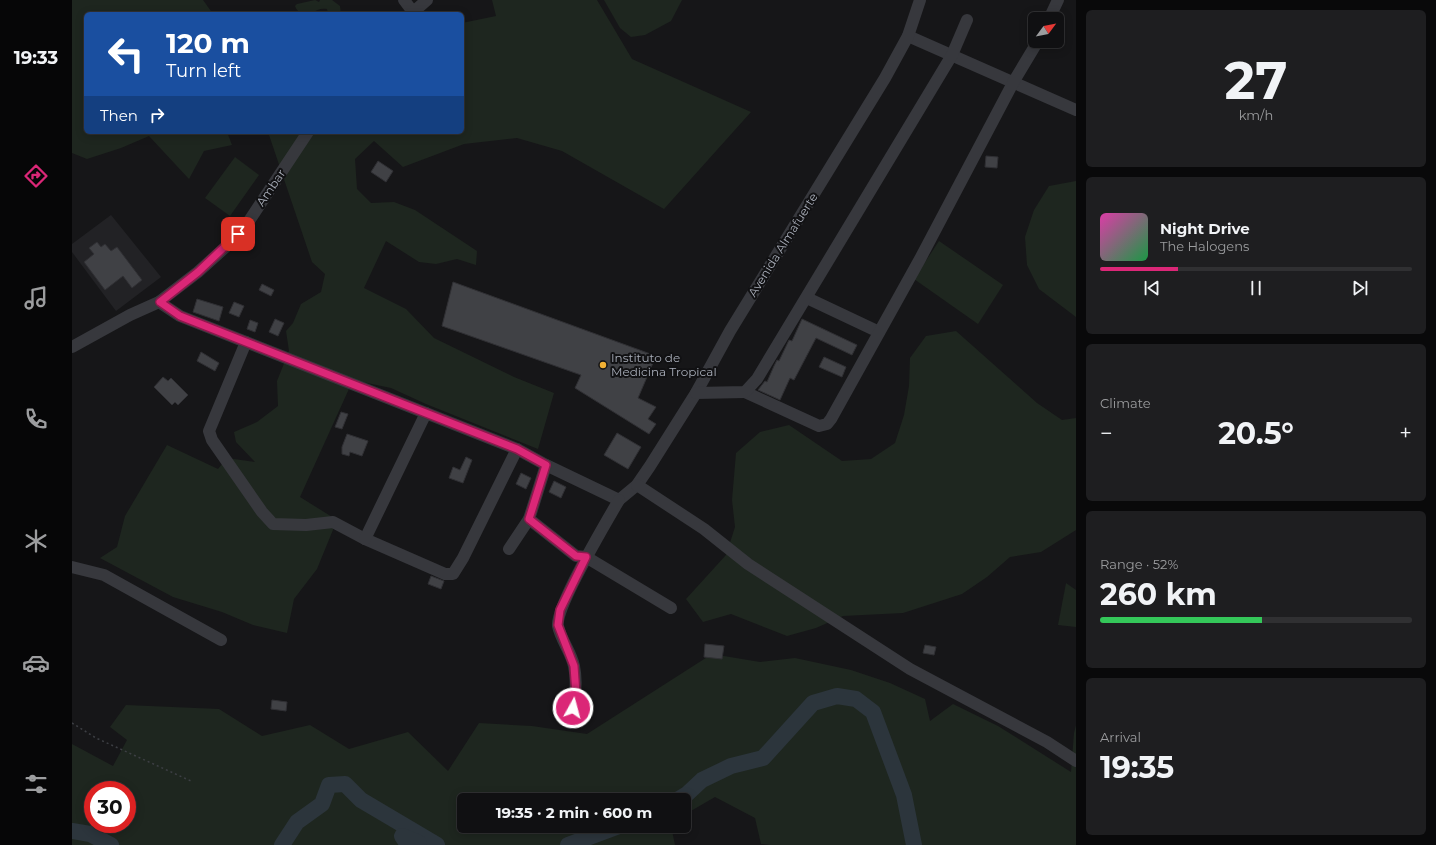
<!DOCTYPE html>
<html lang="en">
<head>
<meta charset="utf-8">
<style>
  :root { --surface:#101012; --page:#1e1e20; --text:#f1f3f6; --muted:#9c9d9f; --line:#303032; --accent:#db2777 }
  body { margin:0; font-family:Montserrat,sans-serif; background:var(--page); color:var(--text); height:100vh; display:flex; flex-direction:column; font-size:15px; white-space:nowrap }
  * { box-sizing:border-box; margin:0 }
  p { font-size:13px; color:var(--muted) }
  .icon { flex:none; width:22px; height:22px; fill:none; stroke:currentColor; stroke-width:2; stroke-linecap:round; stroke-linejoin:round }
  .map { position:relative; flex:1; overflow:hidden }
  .sheet { display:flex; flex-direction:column; gap:10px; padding:10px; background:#09090a; width:360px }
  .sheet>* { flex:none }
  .hud { position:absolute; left:12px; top:12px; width:380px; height:122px; border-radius:6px; box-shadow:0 2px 10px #0003,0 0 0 1px var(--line); background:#1a4fa0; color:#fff; overflow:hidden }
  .needle { width:26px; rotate:58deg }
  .buttons { position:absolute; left:956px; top:12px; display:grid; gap:8px }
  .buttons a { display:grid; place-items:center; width:36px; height:36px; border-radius:6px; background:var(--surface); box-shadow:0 2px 10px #0003,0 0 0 1px var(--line); font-size:20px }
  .speed { position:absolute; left:12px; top:781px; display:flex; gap:8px; font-size:20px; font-weight:700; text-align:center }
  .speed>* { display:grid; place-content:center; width:52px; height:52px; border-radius:50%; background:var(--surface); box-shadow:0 2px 10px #0003,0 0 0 1px var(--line); line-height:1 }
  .speed .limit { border:6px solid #d22; background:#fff; color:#111 }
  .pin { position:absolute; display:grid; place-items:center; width:34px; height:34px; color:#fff; margin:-17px; border-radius:8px; box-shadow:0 2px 6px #0006 }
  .me { position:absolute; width:44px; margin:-22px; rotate:7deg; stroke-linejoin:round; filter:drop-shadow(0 0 3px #0008) }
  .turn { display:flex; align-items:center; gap:14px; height:84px; padding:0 16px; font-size:18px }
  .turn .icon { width:52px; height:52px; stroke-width:2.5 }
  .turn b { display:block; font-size:28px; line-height:34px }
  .then { display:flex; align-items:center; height:38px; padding:0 16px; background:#0003; gap:8px; font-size:15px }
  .big { font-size:30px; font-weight:700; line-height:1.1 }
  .sheet .widget { flex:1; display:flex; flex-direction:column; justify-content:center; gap:6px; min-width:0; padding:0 14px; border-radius:6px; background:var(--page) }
  .sheet .dial { align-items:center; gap:0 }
  .dial b { font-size:52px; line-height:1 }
  .song { display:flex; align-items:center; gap:12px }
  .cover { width:48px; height:48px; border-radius:6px; background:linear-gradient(135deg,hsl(320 70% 55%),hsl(140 70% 35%)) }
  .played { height:4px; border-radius:2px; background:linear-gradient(90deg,var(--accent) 25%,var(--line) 25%) }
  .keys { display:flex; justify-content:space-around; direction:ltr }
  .heat { display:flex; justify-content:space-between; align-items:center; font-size:22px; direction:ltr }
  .charge { height:6px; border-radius:3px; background:linear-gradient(90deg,#34c759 52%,var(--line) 0) }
  .trip { position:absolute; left:385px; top:793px; width:234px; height:40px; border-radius:6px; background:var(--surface); box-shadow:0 2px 10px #0003,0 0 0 1px var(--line); font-weight:700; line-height:40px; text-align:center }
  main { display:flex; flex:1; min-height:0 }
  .tab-bar { display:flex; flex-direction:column; width:72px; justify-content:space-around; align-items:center; background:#060607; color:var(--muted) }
  .tab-bar .icon { width:28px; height:28px }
  .tab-bar .on { color:var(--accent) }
  .tab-bar b { font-size:18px; color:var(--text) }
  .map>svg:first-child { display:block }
</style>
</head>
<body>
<main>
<nav class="tab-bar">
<b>19:33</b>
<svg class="icon on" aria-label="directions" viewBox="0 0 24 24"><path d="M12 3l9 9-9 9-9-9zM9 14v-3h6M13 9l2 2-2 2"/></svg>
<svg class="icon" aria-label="music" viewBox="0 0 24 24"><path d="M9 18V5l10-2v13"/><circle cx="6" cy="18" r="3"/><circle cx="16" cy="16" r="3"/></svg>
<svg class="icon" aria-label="phone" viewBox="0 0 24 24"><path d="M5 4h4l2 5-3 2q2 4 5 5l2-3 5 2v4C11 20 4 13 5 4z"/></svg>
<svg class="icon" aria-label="climate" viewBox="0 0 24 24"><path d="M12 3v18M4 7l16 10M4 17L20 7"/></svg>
<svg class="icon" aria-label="car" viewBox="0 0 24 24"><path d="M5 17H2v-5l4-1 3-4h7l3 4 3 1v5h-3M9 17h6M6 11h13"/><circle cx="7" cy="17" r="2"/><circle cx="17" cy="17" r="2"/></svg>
<svg class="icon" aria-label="filters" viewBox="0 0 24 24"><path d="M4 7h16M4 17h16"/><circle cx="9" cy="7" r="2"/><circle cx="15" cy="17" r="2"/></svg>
</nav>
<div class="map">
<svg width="1004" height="845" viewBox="0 0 1004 845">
  <rect width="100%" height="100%" fill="#161618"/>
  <path fill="#222225" d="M39,215L89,277L44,311L0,252V244Z"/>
  <g fill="#1e261f" fill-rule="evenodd">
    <path d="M0,0H131L141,14H14V132H155L160,145L132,151L117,179L77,136L49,148L15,159L0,153Z"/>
    <path d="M243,0L247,2L248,0H260L268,6L269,14H256L255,9C249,8 243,10 240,14C232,14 226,14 223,6L225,4Z"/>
    <path d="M420,0H525L560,59L679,112L592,209L490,151L445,138L392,144L331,167L302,141L283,159L285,189L299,203L322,202L343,210L405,251L404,265L385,259L364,264L347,262L314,241L292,288L334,309L362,338L442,377L482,393L466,449L354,404L319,388L281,380L228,497L265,520L245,569L222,599L215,633L181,625L150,612L101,597L28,558L45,547L53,516L95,445L146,469L155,458L183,462L164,442L162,432L185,422L206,406L205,381L217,351L214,331L221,323L229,304L249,292L253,274L240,262L196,132H390V23L424,16Z"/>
    <path d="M532,0H610L599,21L573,35L559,37L548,28Z"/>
    <path d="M163,157L187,175L158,216L133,198Z"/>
    <path d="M1004,181V317L967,289L955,265L953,237L962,210L977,186Z"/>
    <path d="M867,241L931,285L906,324L842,279Z"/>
    <path d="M884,331L965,403L990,420L1004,418V530L969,552L938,557L915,577L890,594L831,613L771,616L744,628L715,636L659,614L631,622L614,599L654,555L663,527L660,500L664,453L688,432L717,425L770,461L799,459L823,443L832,415L837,386L838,358L854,336Z"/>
    <path d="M994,583L1004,590V627L986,625Z"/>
    <path d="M640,654L688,662L723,658L779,670L818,683L853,699L858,721L881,704L926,726L999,772L1002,733L1004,725V845H698L689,844L683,818L643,797L612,815V800H392V826H599L603,845H0V744L41,766L55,740L38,727L54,705L147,709L190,736L238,725L277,749L336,732L376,771L407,723L460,726L515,734ZM21,790H55V824H21Z"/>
  </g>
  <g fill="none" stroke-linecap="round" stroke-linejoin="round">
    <g stroke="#2c353c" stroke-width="16">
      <path d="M605,800L615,794L630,780L659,766L691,758L741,703L765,696L784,699L801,712L832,795L842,845"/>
      <path d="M0,831L18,834L39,845"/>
      <path d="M210,845L225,822L250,804L257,785L273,784L289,800L365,845"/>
      <path d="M336,845L330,836L347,843"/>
      <path d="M496,845L547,826"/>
    </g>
  </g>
  <g fill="#404145" stroke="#303034">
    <path d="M914,156L926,157L925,168L913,167Z"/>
    <path d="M306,161L321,171L314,182L299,172Z"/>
    <path d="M25,242L29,247L33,244L39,251L45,247L70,280L60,288L51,276L33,290L12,262L22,254L17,248Z"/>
    <path d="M381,282L584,356L566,398L584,407L576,419L584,424L577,434L503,388L509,375L370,326Z"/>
    <path d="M190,284L202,290L199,296L187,290Z"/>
    <path d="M125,299L151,307L147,321L121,312Z"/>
    <path d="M162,302L172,306L167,317L157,313Z"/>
    <path d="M203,319L212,323L206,336L197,332Z"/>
    <path d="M730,319L785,345L780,355L744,338L722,380L718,378L708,400L686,390L693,381L695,382L702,366L705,360L707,361L717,340L720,341Z"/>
    <path d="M178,320L186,323L183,332L175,329Z"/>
    <path d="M129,352L147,363L143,371L125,361Z"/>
    <path d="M752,357L774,367L770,377L747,367Z"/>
    <path d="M91,377L96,381L99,378L116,395L106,405L103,402L100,405L82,387Z"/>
    <path d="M269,412L276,414L270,429L263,427Z"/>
    <path d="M545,433L569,447L556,469L532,455Z"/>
    <path d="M275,434L296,441L290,456L278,452L277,456L270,454V447Z"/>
    <path d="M394,457L400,460L391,483L377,478L381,467L388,470Z"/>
    <path d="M449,473L459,478L454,489L444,484Z"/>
    <path d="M482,481L494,487L489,498L477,492Z"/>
    <path d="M359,576L372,581L369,589L356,584Z"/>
    <path d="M633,644L652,646L650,659L632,657Z"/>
    <path d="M853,645L864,647L862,655L851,653Z"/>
    <path d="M200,700L215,702L214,711L199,709Z"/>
  </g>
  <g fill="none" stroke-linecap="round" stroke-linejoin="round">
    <path stroke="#3d3f44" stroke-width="1.5" stroke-dasharray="2 3" stroke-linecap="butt" d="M0,723L24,738L119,781"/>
    <g stroke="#37383d" stroke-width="12">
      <path d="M332,0L341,12"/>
      <path d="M339,14L355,0"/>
      <path d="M977,19L986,0"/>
      <path d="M836,36L1004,110"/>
      <path d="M735,298L807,332"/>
      <path d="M87,302L108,316L445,449L474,465L547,500L565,485L578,466L624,393L658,331L813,78L836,36L848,0"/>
      <path d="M174,342L137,431L140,440L190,512L201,524L234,525L261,522L293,539L373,574H381L391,558L445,449"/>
      <path d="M0,347L58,315L87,302L126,272L158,243L175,224L236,132"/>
      <path d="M673,392L747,426L755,424L759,419L848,259L942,81L966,41"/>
      <path d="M624,393L673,392L685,379L880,55L895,20"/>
      <path d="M565,485L632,529L676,564L838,669L975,742L1004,761"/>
      <path d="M457,519L504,556L514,557L599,608"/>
      <path d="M293,539L354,413"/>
      <path d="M437,549L457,519L474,465"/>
      <path d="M0,567L32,575L149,640"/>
      <path d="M498,723C502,704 506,685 502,666C499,652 489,640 486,626C483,608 536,519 547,500"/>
    </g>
  </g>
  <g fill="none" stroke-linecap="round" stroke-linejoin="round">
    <g stroke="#8e194d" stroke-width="10">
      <path id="route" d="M166,234L126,272L88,302L108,316L445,449L474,465L457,519L504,556L514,557L488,610L486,625L502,666L504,694L501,708"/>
    </g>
    <use href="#route" stroke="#db2777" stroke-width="7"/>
  </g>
  <circle fill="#f2b134" stroke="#111113" stroke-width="1.5" cx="531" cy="365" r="4"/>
  <g text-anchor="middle" stroke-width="4" stroke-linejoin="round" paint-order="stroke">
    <g font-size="12" fill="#a8adb8" stroke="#111113">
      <text transform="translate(199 188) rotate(-56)" y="4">Ambar</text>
      <text transform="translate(711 245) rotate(-58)" y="4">Avenida Almafuerte</text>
    </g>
    <g font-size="12" fill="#a8adb8" stroke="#111113" text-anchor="start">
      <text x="539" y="362">Instituto de<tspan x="539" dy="14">Medicina Tropical</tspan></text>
    </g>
  </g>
</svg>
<div class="buttons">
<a><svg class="needle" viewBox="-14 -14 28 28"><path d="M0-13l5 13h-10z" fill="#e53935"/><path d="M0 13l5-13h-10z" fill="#9c9d9f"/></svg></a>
</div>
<div class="speed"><div class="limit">30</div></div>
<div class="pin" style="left:166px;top:234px;background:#d93025"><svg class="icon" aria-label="arrive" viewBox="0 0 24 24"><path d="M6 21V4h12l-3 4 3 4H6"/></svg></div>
<svg class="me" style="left:501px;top:708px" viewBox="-20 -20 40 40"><circle r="17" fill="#db2777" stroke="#fff" stroke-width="3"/><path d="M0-11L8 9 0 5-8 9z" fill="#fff"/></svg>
<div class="trip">19:35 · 2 min · 600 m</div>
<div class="hud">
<div class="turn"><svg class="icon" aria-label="left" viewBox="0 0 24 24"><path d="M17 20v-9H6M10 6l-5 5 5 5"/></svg><div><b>120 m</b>Turn left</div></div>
<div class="then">Then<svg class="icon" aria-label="right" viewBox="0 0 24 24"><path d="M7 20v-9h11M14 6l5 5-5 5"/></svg></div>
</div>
</div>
<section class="sheet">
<div class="widget dial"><b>27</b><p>km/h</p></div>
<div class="widget">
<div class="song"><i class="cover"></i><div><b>Night Drive</b><p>The Halogens</p></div></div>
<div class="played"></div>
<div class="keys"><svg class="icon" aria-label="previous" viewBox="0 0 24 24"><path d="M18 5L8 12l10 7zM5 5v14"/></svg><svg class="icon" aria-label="pause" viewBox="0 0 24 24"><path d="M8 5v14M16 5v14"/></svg><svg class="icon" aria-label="next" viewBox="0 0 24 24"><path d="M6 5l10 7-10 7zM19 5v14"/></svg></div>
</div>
<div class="widget"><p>Climate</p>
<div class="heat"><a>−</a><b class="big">20.5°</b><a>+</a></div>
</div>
<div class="widget"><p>Range · 52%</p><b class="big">260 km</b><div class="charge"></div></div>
<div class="widget"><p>Arrival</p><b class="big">19:35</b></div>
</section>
</main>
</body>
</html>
